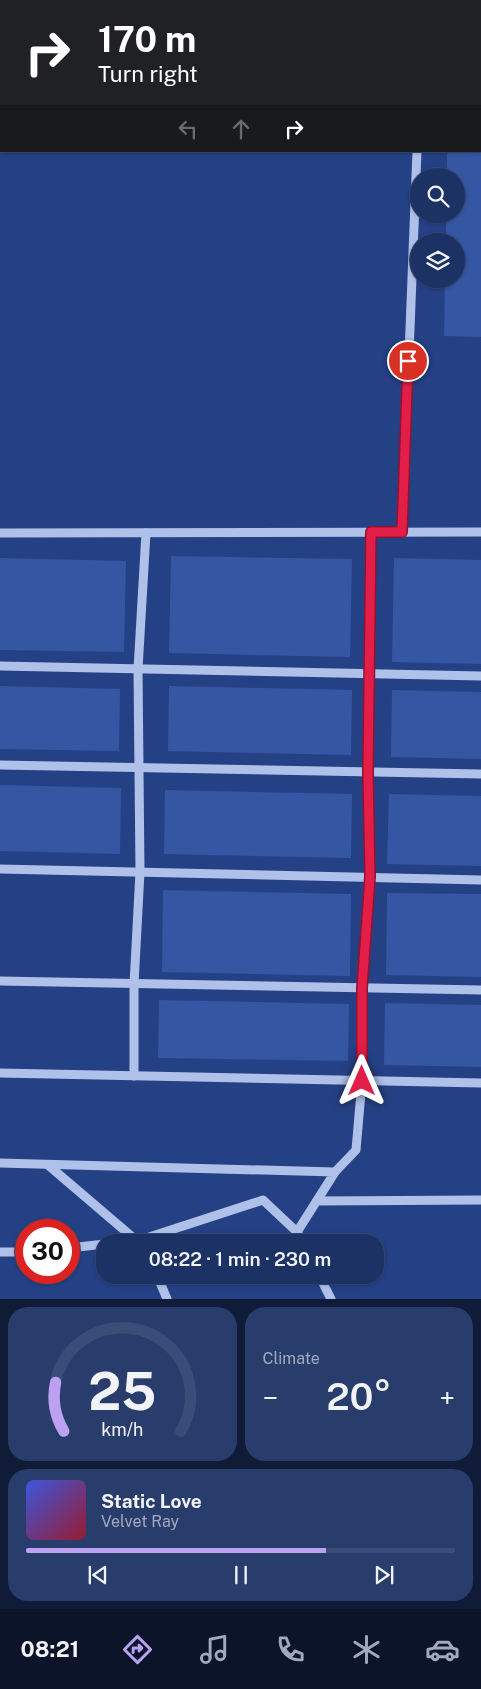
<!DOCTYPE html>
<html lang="en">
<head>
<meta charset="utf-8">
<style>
  :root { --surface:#1c3164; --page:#293d6d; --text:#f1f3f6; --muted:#a0a9bf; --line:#3a4c78; --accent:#bca0f2 }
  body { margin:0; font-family:"Public Sans",sans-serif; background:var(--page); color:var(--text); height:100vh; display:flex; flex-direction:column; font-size:19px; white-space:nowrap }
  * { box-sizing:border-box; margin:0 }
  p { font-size:16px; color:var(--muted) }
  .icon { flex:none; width:28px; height:28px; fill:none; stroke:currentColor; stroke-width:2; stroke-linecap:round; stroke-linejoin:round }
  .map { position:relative; height:1299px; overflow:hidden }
  .drawer { display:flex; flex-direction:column; gap:8px; padding:8px; background:#0f1b37; flex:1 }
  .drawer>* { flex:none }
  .top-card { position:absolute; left:0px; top:0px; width:481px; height:152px; box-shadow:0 1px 4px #0004,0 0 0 1px var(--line); background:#202124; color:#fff; overflow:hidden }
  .buttons { position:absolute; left:410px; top:168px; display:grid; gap:10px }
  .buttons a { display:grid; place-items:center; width:55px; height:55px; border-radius:50%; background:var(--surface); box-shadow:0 1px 4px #0004,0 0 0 1px var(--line); font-size:25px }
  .speed { position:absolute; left:15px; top:1219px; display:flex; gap:10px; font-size:25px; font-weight:700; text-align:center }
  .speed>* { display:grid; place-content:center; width:65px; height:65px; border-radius:50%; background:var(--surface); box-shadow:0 1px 4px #0004,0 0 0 1px var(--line); line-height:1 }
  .speed .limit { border:8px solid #d22; background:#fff; color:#111 }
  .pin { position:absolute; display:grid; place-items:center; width:42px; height:42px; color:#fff; margin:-21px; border:2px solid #fff; border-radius:50%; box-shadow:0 1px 5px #0007 }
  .me { position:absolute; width:55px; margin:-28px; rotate:0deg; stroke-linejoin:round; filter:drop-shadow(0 0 4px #0008) }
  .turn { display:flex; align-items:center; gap:18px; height:105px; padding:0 15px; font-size:22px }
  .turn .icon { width:65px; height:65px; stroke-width:2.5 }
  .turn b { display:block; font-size:35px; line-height:42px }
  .lanes { display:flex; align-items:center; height:48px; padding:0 15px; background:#0003; justify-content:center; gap:25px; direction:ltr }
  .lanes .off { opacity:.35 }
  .big { font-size:38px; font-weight:600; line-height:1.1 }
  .drawer .card { flex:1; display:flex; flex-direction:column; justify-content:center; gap:8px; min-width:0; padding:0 18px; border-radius:20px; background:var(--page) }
  .drawer .dial { align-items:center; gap:0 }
  .dial svg { height:130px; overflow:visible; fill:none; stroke:var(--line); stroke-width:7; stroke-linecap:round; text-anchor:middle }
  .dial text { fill:var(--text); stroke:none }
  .song { display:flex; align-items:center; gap:15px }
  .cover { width:60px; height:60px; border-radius:8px; background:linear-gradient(135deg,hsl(230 70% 55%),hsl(350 70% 35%)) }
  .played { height:5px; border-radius:2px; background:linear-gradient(90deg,var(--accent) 70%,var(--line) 70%) }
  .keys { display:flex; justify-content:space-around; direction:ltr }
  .heat { display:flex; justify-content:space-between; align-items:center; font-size:28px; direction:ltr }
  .drawer .tiles { flex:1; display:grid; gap:8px; grid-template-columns:1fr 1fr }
  .card:last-child { grid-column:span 2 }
  .trip { position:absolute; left:96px; top:1234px; width:288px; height:50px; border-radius:20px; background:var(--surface); box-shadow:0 1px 4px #0004,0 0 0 1px var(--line); font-weight:600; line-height:50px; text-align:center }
  .tabs { display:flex; height:80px; justify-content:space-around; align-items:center; background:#0b1428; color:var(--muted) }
  .tabs .icon { width:35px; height:35px }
  .tabs .current { color:var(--accent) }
  .tabs b { font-size:22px; color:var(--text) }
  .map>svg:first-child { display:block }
</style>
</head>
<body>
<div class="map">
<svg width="481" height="1299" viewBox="0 0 481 1299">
  <rect width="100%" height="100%" fill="#254185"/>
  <g fill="#3556a2">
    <path d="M447,151H481V337L444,336L445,279H456V241H446V214H456V176H447Z"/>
    <path d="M171,556L352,559L350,657L169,653Z"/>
    <path d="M0,558L126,561L124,652L0,650Z"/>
    <path d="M394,558L481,560V664L392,662Z"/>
    <path d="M0,686L120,689L119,751L0,749Z"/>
    <path d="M169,686L352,690L351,755L168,751Z"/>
    <path d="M392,690L481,692V759L391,757Z"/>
    <path d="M0,785L121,788L120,854L0,851Z"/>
    <path d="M165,790L352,794L351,858L164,854Z"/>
    <path d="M389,794L481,796V866L387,864Z"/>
    <path d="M163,890L351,894L350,976L162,972Z"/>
    <path d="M387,893L481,894V977L386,975Z"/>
    <path d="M159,1000L349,1004L348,1061L158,1058Z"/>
    <path d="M385,1003L481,1005V1067L384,1065Z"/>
  </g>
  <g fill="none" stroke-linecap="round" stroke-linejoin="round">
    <g stroke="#afc1e8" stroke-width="9">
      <path d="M33,0L64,1"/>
      <path d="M145,1V0"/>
      <path d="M280,1V0"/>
      <path d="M0,95H1"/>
      <path d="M402,532L417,151"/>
      <path d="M0,533L481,532"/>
      <path d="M0,666L481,676"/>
      <path d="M0,765L481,774"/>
      <path d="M0,869L481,880"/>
      <path d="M0,981L481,990"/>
      <path d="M0,1073L481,1083"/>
      <path d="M134,1076V984L140,872L138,669L146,533"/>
      <path d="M0,1163L335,1172L297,1232"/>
      <path d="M48,1165L137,1241L263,1200L297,1232L303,1242"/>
      <path d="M335,1172L356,1150L362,1081V988L370,877L368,772L371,532"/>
      <path d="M317,1201L481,1200"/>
      <path d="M122,1242H138"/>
      <path d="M69,1248L105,1244"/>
      <path d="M0,1252H26"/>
      <path d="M157,1275L167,1299"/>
      <path d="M319,1275L331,1299"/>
    </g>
  </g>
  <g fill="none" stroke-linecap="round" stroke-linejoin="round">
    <g stroke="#92132f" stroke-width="12">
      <path id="route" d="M362,1081V988L370,877L368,772L371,532H402L408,361"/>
    </g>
    <use href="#route" stroke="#e11d48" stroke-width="9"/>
  </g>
</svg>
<div class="buttons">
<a><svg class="icon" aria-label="search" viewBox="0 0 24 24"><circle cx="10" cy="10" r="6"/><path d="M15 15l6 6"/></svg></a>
<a><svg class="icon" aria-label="layers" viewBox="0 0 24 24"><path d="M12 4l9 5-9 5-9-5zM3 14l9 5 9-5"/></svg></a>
</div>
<div class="speed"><div class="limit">30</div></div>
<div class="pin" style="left:408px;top:361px;background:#d93025"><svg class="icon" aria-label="arrive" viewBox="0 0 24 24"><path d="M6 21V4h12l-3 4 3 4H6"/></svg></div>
<svg class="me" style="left:362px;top:1081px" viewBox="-20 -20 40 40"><path d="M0-17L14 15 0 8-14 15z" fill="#e11d48" stroke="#fff" stroke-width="4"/></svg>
<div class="trip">08:22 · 1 min · 230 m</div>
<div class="top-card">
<div class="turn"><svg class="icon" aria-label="right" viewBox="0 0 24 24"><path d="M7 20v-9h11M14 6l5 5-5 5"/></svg><div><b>170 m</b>Turn right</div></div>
<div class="lanes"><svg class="icon off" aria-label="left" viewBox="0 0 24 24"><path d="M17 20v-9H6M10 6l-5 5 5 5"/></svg><svg class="icon off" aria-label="ahead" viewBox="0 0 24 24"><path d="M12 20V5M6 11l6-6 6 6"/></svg><svg class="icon" aria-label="right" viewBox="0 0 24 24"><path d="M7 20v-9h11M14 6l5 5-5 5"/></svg></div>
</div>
</div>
<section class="drawer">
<div class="tiles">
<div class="card dial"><svg viewBox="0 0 100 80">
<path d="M14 69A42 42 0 1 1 86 69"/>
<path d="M14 69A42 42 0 0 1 9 39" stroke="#bca0f2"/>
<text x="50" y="56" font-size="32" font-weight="700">25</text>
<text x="50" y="72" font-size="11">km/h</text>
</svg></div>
<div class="card"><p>Climate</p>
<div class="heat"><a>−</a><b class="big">20°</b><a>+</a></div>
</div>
<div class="card">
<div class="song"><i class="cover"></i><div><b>Static Love</b><p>Velvet Ray</p></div></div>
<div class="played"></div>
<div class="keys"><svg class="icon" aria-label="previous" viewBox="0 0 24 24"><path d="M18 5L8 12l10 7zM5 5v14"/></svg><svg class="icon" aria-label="pause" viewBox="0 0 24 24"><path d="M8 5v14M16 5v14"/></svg><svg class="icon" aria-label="next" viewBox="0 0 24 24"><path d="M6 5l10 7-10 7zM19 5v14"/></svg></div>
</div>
</div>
</section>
<nav class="tabs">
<b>08:21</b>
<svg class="icon current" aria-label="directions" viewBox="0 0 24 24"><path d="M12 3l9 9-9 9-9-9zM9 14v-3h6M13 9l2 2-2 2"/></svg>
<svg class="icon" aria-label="music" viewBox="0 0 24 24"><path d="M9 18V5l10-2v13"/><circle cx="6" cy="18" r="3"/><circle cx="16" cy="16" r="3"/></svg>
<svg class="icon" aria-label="phone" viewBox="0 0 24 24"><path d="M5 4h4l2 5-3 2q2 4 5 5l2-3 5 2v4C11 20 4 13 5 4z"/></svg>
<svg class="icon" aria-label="climate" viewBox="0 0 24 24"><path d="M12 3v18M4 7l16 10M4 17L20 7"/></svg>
<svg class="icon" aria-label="car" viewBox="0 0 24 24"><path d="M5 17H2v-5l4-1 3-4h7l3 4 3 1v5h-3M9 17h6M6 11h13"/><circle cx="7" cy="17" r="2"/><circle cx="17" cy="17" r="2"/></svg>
</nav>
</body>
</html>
